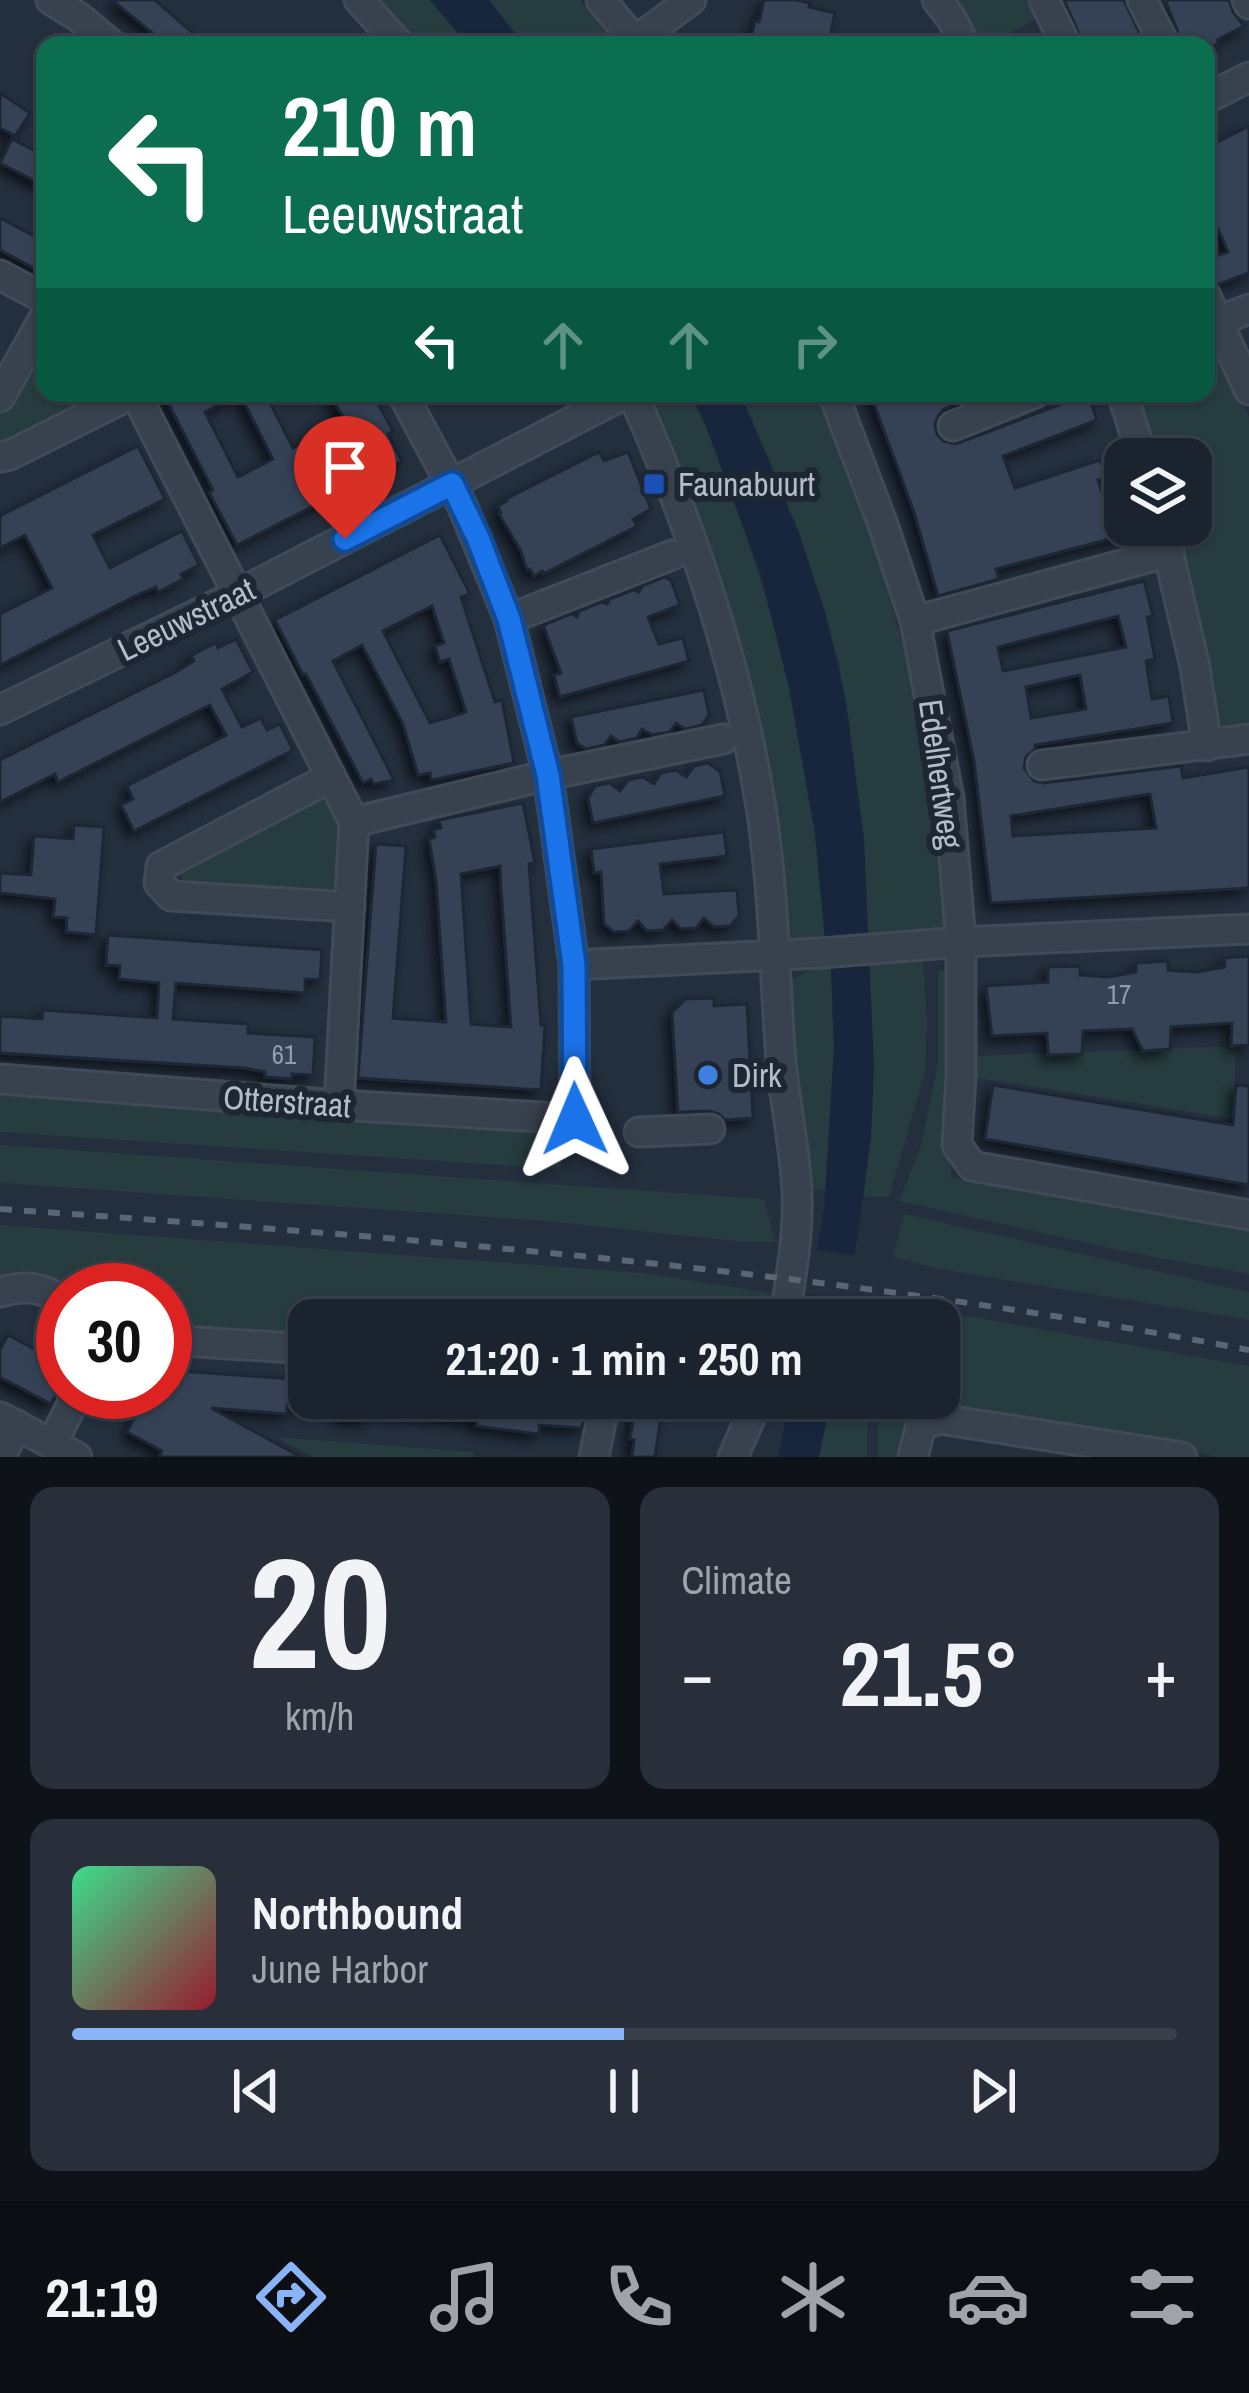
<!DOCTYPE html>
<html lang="en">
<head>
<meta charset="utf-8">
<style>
  :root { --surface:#1b232e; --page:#282f3a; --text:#f1f3f6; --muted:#a0a4aa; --line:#39404a; --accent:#8ab4f8 }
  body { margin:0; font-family:"Archivo Narrow",sans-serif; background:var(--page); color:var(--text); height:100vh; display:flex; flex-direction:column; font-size:45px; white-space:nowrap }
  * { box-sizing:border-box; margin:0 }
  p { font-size:39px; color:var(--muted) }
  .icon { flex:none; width:66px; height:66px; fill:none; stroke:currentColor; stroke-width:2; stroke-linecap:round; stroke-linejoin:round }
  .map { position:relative; height:1457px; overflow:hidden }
  .side { display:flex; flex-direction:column; gap:30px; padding:30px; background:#0f1319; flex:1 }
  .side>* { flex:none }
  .top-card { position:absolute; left:36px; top:36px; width:1179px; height:366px; border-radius:24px; box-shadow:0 3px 9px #0004,0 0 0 3px var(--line); background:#0b6e4f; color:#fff; overflow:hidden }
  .controls { position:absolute; left:1104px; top:438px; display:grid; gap:24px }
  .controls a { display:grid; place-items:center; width:108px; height:108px; border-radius:24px; background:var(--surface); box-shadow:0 3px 9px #0004,0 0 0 3px var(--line); font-size:60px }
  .speed { position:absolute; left:36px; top:1263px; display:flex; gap:24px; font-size:60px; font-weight:700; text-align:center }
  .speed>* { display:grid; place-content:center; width:156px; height:156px; border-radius:50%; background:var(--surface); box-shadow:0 3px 9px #0004,0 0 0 3px var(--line); line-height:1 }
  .speed .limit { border:18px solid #d22; background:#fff; color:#111 }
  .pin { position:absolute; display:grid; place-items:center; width:102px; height:102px; color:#fff; margin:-123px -51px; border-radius:50% 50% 50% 0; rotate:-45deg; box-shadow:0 0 12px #0007 }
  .pin .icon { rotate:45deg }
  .me { position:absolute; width:132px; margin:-66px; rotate:359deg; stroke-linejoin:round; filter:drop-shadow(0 0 9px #0008) }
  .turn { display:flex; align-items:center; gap:42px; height:252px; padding:0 48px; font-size:54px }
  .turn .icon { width:156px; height:156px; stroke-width:2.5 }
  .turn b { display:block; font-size:84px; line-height:102px }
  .lanes { display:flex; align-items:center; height:114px; padding:0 48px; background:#0003; justify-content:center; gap:60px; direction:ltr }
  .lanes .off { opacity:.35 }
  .big { font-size:90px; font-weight:700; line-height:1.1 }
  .side .widget { flex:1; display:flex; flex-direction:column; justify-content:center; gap:18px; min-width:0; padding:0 42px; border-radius:24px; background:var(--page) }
  .side .dial { align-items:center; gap:0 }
  .dial b { font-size:156px; line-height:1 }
  .song { display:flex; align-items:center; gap:36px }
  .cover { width:144px; height:144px; border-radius:18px; background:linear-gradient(135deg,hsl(150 70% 55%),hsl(350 70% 35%)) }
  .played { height:12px; border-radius:6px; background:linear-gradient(90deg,var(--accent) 50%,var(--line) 50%) }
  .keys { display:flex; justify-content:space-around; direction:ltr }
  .heat { display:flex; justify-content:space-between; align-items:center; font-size:66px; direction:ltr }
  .side .tiles { flex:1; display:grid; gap:30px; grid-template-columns:1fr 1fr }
  .widget:last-child { grid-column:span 2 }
  .trip { position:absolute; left:288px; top:1299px; width:672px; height:120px; border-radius:24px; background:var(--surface); box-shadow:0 3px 9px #0004,0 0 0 3px var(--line); font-weight:700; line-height:120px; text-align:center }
  .menu { display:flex; height:192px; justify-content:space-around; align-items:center; background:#0b0e12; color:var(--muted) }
  .menu .icon { width:84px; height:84px }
  .menu .on { color:var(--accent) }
  .menu b { font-size:54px; color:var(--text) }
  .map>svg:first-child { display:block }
</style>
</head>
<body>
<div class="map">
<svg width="1249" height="1457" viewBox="0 0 1249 1457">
  <defs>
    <filter id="shadow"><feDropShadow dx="-6" dy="6" stdDeviation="6" flood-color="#0009"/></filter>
  </defs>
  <rect width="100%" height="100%" fill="#242f3e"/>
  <g fill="#263c3f">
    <path d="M369,0H430L468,45H411Z"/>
    <path d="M489,0H580L615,45H524Z"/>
    <path d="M946,0H1036L1044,15L987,45H973Z"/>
    <path d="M45,328V393H117L7,446L0,442V410Z"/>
    <path d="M1215,344L1249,417V723L1221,727L1177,525H1191V459H1156L1135,393H1206V348Z"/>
    <path d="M658,393H689C709,429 721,467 735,505C786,643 818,792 825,940L784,941L775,843L645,399Z"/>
    <path d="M740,393H819C835,439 853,485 869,532C912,659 940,796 948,930L867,936L864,840L839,662L775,473Z"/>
    <path d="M324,793L345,819L340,895L187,887L182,880L181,868Z"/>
    <path d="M923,962L927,1021L925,1072L889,1197H864C874,1116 872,1046 868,964Z"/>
    <path d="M831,968L834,1048L826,1190L806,1191L786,983L809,970Z"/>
    <path d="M938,970L949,972L951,1177L1249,1225V1274L1137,1254L899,1201L921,1146L938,1063Z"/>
    <path d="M1236,1046L1233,1119L972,1077L970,1056Z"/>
    <path d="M0,1092L552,1129L561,1140V1169L0,1132Z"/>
    <path d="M0,1145L764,1199L775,1242H744L545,1221L0,1183Z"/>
    <path d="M904,1214L1249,1292V1320L939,1269L893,1257Z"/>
    <path d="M0,1225L644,1273L775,1294L767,1320L683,1318L309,1320V1345L165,1334V1290H68L0,1278Z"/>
    <path d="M916,1307L1249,1366V1457H1217L933,1404H915L900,1457H878V1398H939V1320H881V1309Z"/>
    <path d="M831,1398H867V1457H819Z"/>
    <path d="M275,1437L474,1452L473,1457H314Z"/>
  </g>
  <g fill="#17263c">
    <path d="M430,0H489L524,45H468Z"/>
    <path d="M689,393H740L799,533L826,615L846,701L864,840L874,1066L871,1137L846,1320H805L824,1209L834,1049L831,968L825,940L815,834L789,688L761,575L703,418Z"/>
    <path d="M790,1398H831L819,1457H778Z"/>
  </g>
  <path fill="#242f3e" d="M809,1249L862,1256L855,1301L803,1294Z"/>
  <g fill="#364354" stroke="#1f2835" stroke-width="3" fill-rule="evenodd" filter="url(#shadow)">
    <path d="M112,0H155L207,45H167Z"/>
    <path d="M764,0H796L810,3L809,7L835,13L828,45H754L755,40H751L755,21L759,22Z"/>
    <path d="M1064,0H1124L1145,45H1084Z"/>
    <path d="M1165,0H1229L1233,12L1244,26L1217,40L1219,45H1183Z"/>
    <path d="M0,93L30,113L15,136L0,128Z"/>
    <path d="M1249,126V273L1219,284L1208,278L1206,274V260L1228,252L1206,200V148Z"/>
    <path d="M12,139L45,156V186L0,163Z"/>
    <path d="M0,218L45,242V274L0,250Z"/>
    <path d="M163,393H265L293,448L344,418L328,393H372L393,431L388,434L402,461L237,545L209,492L213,490ZM240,394L273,459L238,477L205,412Z"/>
    <path d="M870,393H983L944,409L938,416L935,425L937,434L943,441L956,444L1088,394L1097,420L1003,456L1015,488L1100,460L1107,477L1098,480L1108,511L1125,506V535L996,569L999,579L938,596L914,512Z"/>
    <path d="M138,446L165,499L93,535L110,568L182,531L199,565L181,574L183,579L158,592L156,587L137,595L0,665V614L52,588L25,535L0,548V516Z"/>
    <path d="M599,452L604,461L628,452L651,509L633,519L637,526L543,574L542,571L534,576L530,569L527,570L521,551L499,514L501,513L498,506L507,501L506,499Z"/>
    <path d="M440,535L470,594L461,597L495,702L502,700L514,763L431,780L430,773L418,775L403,724L362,645L333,661L394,780L374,784L371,779L363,783L306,674L303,675L275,620ZM432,606L444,643L435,646L440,662L449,659L466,712L430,723L383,631Z"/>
    <path d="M664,577L671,580L680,605L648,617L659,644L683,638L689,661L560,697L554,675L561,673L544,627L546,624L571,614L577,617L579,611L602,602L607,604L610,599L633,590L639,592L642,586Z"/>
    <path d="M1144,581L1153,616L1147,617L1155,659L1146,661L1152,699L1169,696L1173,723L1035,745V749L1026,757L1024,768L1034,781L1044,783L1181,766L1183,778L1249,767V888L991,903L974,761L947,631ZM1118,616L1126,647L1003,671L998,647ZM1080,675L1086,709L1031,718L1026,687ZM1150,794L1156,828L1013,836L1011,816Z"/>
    <path d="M236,639L253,672L222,689L242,727L261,718L267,730L280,724L293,750L134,831L121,805L133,799L127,786L226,735L210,705L58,782L55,774L0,802V760L176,672L194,661L191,656L203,649L216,643L218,648Z"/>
    <path d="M704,690L709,715L702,725L685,729L676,723L670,732L652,735L642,729L637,738L619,742L611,736L604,745L586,749L577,743L571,717Z"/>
    <path d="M708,763L720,771L725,796L593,823L588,798L595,786L610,783L620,791L628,780L643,777L654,784L661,773L676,770L686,777L694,766Z"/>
    <path d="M523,803L535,863L529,864L541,1025L545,1024L541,1090L358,1078L376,844L406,846L393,1018L446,1022L436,880L429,839L435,837L433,830L441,828L439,820ZM500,866L501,888L511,1027L471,1024L461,874Z"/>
    <path d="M74,825L104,827L96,935L66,932L67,918L53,917L55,899L0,893V873L31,875L34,836L73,839Z"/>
    <path d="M724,832L727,856L660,864L664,894L737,890L739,916L730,926L714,927L704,918L696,928L681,929L672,920L663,930L647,931L638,921L629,931L614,932L604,924L601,872L594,873L591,849Z"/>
    <path d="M108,935L322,950L320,980L305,979V993L176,983L173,1019L248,1024V1033L315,1037L313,1075L292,1074V1079L265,1077V1072L245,1068L0,1053V1016L42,1019L43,1010L157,1018L159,983L119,979L120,966L106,965Z"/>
    <path d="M1249,956V1045L1231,1046L1232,1023L1171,1027L1170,1049L1157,1050L1143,1051L1132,1029L1083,1031L1082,1054L1048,1055L1047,1033L992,1036L986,986L1048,982V967L1080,966V975L1108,977L1136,972V963L1168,961V970L1197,972L1225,967L1224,958Z"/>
    <path d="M714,998V1006L747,1004L753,1118L725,1120L719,1114L710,1111L678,1112L672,1013L685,999Z"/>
    <path d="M993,1085L1233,1125L1236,1085L1249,1086V1185L985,1139Z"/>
    <path d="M8,1335L49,1357L41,1372L62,1383L51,1404L0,1377V1350Z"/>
    <path d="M165,1370L307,1380L309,1407L287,1405V1414L211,1408L301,1457H159L162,1451L127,1432L143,1402L144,1392H165Z"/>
    <path d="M341,1398H542L585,1401L586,1405L582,1428L539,1425V1434L476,1426L477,1420L424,1415L368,1411L367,1420L340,1418Z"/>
    <path d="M640,1398H660L658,1408L662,1409L655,1457H632L634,1440L630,1439L636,1405L639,1406Z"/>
  </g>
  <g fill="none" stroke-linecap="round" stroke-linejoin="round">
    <g stroke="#414a57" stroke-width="33">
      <g id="minor">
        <path d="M51,0L80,18L112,45"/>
        <path d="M359,0L400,45"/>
        <path d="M601,0L638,45"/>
        <path d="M937,0L951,18L965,45"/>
        <path d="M1044,0L1066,45"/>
        <path d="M1142,0L1165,45"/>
        <path d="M1247,0L1249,4"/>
        <path d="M635,41L691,0"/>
        <path d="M1206,99L1249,77"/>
        <path d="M0,275L45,299"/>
        <path d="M1206,296L1249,390"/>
        <path d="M1206,326L1249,309"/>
        <path d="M135,393L354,822L339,1105"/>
        <path d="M632,393C688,518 733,648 757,784C773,870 774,960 780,1048C783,1096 795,1144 797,1193C799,1236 790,1277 785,1320"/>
        <path d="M833,393L882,522L915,621L949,798L961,942V1077L957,1145L972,1166L1249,1215"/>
        <path d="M1122,393L1143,459"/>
        <path d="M0,397L45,316"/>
        <path d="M953,426L1035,393"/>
        <path d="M0,457L10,455L134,393"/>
        <path d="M1162,525L1195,667L1207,746"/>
        <path d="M509,619L672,555"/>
        <path d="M915,621L1169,552"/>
        <path d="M0,710L238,594L627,393"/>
        <path d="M1042,765L1249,739"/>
        <path d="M331,777L161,866L159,883L171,896L350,907"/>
        <path d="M354,822L548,775L723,739"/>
        <path d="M574,965L821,953L961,942L1249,929"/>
        <path d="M0,1079L339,1105L575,1119L574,965L548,775L509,619L462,505L402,393"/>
        <path d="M639,1132L710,1129"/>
        <path d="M0,1292C25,1285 42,1286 63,1302"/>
        <path d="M165,1340L309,1349"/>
        <path d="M0,1417L77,1457"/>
        <path d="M52,1444L78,1392"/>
        <path d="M0,1457L17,1425"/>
        <path d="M594,1457L606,1398"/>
        <path d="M733,1457L759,1398"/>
        <path d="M913,1457L921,1425L940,1419L1182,1457"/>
      </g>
    </g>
    <use href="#minor" stroke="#38414e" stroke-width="27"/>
    <path stroke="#5a6575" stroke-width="6" stroke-dasharray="12 12" stroke-linecap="butt" d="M0,1209C420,1238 835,1271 1249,1350"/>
  </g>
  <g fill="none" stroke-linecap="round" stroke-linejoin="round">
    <g stroke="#114b97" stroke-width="30">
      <path id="route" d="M345,539L452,484L478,538L509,619L548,775L574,965L575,1119"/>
    </g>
    <use href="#route" stroke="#1a73e8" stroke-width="21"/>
  </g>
  <rect fill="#1a4fb4" stroke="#1d2633" stroke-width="4.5" x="642" y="472" width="24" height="24" rx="6"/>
  <circle fill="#3f7fe0" stroke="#1d2633" stroke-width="4.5" cx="708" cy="1075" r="12"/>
  <g text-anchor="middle" stroke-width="12" stroke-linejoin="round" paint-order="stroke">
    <g font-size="27" fill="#929caa">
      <text x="1119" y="1004">17</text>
      <text x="284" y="1064">61</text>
    </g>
    <g font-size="33" fill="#b4bcc9" stroke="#1d2633" text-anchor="start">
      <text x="678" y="496">Faunabuurt</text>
      <text x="732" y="1087">Dirk</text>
    </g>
    <g font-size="33" fill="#b4bcc9" stroke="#1d2633">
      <text transform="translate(186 619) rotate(-26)" y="12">Leeuwstraat</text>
      <text transform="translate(941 774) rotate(82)" y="12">Edelhertweg</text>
      <text transform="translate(287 1101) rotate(4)" y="12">Otterstraat</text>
    </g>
  </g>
</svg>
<div class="controls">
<a><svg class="icon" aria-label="layers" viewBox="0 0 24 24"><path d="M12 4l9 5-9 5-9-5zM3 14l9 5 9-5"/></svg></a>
</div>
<div class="speed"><div class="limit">30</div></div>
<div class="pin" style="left:345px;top:539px;background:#d93025"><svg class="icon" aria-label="arrive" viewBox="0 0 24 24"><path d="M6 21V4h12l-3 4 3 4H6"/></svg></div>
<svg class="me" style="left:575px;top:1119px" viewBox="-20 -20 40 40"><path d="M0-17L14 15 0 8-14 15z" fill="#1a73e8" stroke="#fff" stroke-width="4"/></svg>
<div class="trip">21:20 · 1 min · 250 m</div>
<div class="top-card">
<div class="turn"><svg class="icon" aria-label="left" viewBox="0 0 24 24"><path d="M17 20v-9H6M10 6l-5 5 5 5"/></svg><div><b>210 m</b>Leeuwstraat</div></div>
<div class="lanes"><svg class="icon" aria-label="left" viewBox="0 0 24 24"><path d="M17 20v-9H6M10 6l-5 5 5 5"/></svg><svg class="icon off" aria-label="ahead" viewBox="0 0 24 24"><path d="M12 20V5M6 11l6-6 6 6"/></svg><svg class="icon off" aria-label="ahead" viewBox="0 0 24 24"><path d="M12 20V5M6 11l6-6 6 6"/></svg><svg class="icon off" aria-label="right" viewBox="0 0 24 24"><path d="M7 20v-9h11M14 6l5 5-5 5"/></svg></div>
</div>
</div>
<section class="side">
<div class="tiles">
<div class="widget dial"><b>20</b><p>km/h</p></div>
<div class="widget"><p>Climate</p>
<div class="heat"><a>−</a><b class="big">21.5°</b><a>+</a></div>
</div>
<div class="widget">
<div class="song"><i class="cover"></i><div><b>Northbound</b><p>June Harbor</p></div></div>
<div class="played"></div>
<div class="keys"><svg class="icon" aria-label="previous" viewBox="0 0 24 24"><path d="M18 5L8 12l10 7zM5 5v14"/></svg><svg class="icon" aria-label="pause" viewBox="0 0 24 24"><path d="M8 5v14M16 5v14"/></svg><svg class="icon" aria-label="next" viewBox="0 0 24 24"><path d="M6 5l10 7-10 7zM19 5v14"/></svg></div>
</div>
</div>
</section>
<nav class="menu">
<b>21:19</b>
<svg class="icon on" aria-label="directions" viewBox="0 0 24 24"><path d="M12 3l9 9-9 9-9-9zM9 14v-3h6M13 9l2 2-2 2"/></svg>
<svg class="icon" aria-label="music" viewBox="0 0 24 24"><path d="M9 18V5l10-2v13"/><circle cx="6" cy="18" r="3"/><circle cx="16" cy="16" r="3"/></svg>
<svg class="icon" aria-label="phone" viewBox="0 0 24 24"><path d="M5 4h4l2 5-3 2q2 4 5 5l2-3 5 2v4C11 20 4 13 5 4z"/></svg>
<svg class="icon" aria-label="climate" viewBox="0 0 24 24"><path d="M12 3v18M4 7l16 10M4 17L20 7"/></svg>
<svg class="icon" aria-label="car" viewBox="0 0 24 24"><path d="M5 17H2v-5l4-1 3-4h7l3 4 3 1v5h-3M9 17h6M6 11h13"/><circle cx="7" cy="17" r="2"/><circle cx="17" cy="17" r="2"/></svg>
<svg class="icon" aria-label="filters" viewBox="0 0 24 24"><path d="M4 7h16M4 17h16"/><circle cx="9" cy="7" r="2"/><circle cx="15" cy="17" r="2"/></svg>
</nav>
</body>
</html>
